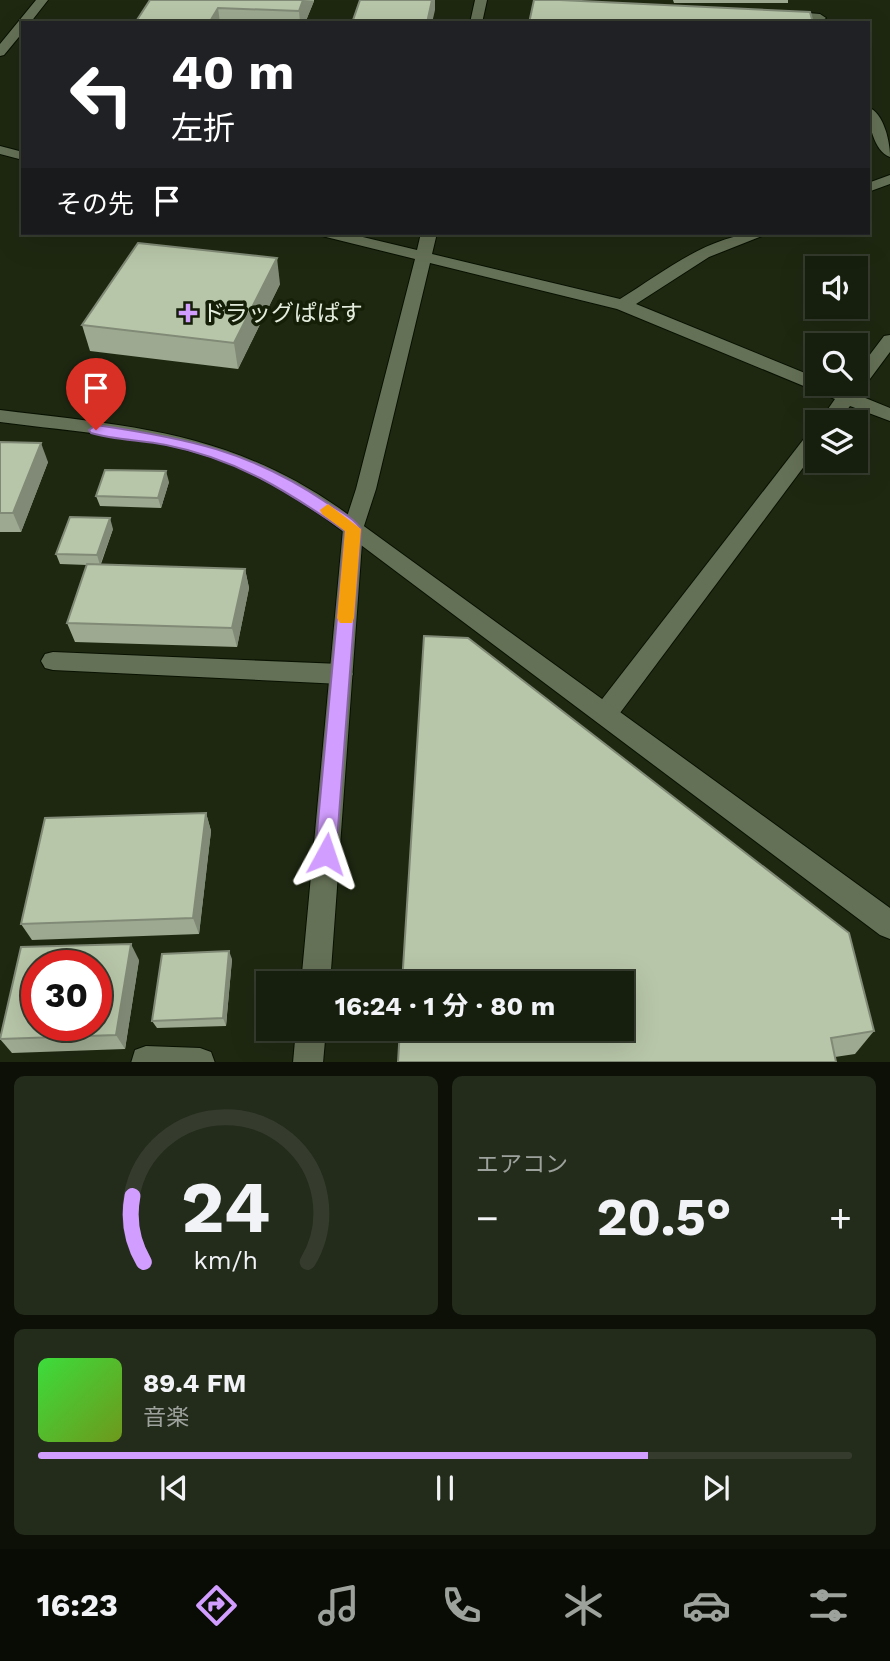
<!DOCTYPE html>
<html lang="ja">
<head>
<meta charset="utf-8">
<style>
  :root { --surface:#161e0d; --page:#232b1b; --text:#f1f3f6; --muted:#9ea29d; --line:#353c2e; --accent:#d19dfe }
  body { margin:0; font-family:"Work Sans","Noto Sans JP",sans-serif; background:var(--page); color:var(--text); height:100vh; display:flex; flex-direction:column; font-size:26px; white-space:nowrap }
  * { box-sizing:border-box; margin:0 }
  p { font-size:23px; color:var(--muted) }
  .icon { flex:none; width:38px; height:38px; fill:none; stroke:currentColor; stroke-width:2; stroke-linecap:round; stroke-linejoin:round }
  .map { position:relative; height:1062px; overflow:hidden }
  .details { display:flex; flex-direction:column; gap:14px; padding:14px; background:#0c1007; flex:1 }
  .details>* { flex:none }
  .guide { position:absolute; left:21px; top:21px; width:849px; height:214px; border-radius:0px; box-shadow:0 7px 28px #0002,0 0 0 2px var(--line); background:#202124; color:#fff; overflow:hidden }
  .fabs { position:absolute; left:805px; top:256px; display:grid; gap:14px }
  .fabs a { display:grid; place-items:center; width:63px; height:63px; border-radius:0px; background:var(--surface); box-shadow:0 7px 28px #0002,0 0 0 2px var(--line); font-size:35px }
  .speed { position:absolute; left:21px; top:950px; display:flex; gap:14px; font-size:35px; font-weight:700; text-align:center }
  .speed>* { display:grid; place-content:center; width:91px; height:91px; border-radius:50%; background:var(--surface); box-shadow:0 7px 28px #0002,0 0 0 2px var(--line); line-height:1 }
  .speed .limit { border:10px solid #d22; background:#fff; color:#111 }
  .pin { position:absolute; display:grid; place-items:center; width:60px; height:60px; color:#fff; margin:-72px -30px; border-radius:50% 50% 50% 0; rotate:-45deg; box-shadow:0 0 7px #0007 }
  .pin .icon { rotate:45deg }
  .me { position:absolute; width:77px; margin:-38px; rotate:5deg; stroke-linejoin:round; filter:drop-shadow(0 0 5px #0008) }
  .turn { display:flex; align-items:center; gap:24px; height:147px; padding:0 35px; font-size:32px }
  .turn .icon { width:91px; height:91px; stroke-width:2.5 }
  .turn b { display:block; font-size:49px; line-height:60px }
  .then { display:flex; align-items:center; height:66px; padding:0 35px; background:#0003; gap:14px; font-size:26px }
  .big { font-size:52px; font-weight:700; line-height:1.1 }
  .details .tile { flex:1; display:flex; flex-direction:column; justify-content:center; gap:10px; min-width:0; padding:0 24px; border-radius:10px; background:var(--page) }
  .details .dial { align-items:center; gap:0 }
  .dial svg { height:182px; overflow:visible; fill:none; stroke:var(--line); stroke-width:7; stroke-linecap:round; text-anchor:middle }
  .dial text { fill:var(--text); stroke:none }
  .song { display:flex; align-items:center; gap:21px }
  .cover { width:84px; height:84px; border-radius:10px; background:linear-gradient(135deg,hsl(120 70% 55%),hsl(80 70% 35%)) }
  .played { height:7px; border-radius:4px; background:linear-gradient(90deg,var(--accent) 75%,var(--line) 75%) }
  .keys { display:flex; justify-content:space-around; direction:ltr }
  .heat { display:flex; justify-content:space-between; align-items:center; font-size:38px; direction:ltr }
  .details .tiles { flex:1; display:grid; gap:14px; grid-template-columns:1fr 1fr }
  .tile:last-child { grid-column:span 2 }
  .trip { position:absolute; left:256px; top:971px; width:378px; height:70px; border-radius:0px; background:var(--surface); box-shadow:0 7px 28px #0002,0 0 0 2px var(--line); font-weight:700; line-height:70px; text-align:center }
  .menu { display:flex; height:112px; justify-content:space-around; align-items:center; background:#090c05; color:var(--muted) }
  .menu .icon { width:49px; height:49px }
  .menu .selected { color:var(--accent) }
  .menu b { font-size:32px; color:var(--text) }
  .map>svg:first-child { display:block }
</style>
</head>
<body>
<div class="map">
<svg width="890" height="1063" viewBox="0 0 890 1063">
  <rect width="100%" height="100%" fill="#1e2811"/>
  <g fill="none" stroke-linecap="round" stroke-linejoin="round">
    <g stroke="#081100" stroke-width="2">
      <g id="service">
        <path d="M53,652L341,664L349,667L353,674L349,681L341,684L53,670L45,668L41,661L45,654Z"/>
        <path d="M146,1046L200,1048L211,1052L215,1063H131L135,1050Z"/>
      </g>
    </g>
    <g stroke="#081100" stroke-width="2">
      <g id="minor">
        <path d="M36,0H48L30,23H23V32L4,55L0,56V44Z"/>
        <path d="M475,0H487L482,23H470Z"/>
        <path d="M783,11L820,14L826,18L820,22L779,18L777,15Z"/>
        <path d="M868,107C884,113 890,142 890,157C874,152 868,122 868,107Z"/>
        <path d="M0,146L23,152V160L0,154Z"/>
        <path d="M890,175V184L868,192V183Z"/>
        <path d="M320,233H346L417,250L421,233H437L432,254L620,299C664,272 710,233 764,233L762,236L709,257L636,304L817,378V383H830L843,389L848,383H856V373L884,336L890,335V352L858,395L890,408V421L850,406L838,422H819L835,399L617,309L430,263L376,489L363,529L330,984H301L343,529L356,489L415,259L322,236Z"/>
        <path d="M817,430V449L614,721L605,724L596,721L593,714L596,707L810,431Z"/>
        <path d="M296,1029H326L323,1063H293Z"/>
      </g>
    </g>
    <g stroke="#081100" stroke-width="2">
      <path id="tertiary" d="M0,410C129,426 228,431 339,508L890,908V939L880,935L325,518C294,497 262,477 227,463C155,436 75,432 0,422Z"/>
    </g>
    <use href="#service" fill="#657156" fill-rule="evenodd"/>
    <use href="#minor" fill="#657156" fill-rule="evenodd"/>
    <use href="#tertiary" fill="#657156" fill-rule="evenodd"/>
  </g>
  <g fill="#9da990">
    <path d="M150,0H314V1L305,23H135Z"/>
    <path d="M673,0H788V3H674Z"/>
    <path d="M280,284L238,369L90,351L82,325Z"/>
    <path d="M0,442L48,462L21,532H0Z"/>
    <path d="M169,482L161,508L100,506L96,496Z"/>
    <path d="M113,529L101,564L245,569L249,588L237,647L75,642L67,623L87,565L60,564L56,554Z"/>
    <path d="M206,813L211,831L199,934L32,940L21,924Z"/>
    <path d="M232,959L226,1026L157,1028L152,1021Z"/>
    <path d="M139,960L125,1049L12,1053L0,1039Z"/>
    <path d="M874,1031L855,1054L835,1057L398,1062Z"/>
  </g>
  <g fill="#808a76">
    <path d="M303,0L314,1L305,23H300L299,11Z"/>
    <path d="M432,0H435V10L432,23H427Z"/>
    <path d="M218,8L220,23H209Z"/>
    <path d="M277,258L280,284L238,369L234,343Z"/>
    <path d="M41,443L48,462L21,532L13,513Z"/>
    <path d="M166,471L169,482L161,508L158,498Z"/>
    <path d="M110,518L113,529L100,565L97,555Z"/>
    <path d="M245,569L249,588L237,647L232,628Z"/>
    <path d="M206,813L211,831L199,934L193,918Z"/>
    <path d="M131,944L139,960L125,1049L116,1035Z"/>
    <path d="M229,951L232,959L226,1026L223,1018Z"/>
  </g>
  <g fill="#b7c5a8" stroke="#808a76" stroke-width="2" fill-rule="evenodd">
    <path d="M150,0H303L299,11L218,8L209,23H135Z"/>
    <path d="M360,0H432L427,23H352Z"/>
    <path d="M534,0H560L810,12L813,23H529Z"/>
    <path d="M138,243L277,258L234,343L82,325Z"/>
    <path d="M0,442L41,443L13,513H0Z"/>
    <path d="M105,470L166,471L158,498L96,496Z"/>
    <path d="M70,517L110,518L97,555L56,554Z"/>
    <path d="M87,564L245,569L232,628L67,623Z"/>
    <path d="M424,636L468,638L849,933L874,1031L831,1038L836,1062H398L400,1029H621V984H402Z"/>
    <path d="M206,813L193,918L21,924L45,818Z"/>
    <path d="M131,944L116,1035L0,1039L21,947ZM37,966H96V1026H37Z"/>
    <path d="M229,951L223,1018L152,1021L162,954Z"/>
  </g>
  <path fill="#d19dfe" stroke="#8866a5" stroke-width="2" d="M96,425C186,438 251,451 327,503C338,510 354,518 361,529L336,854L333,861L326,864L318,861L315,854L345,531C287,491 237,459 166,445C141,440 115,440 91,433L89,430Z"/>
  <path fill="#f59e0b" d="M328,504L361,529L354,618L352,623H340L337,618L345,531L322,514L320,510Z"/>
  <path fill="#d19dfe" stroke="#151e07" stroke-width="2.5" d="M184.5 302.5h7v7h7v7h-7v7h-7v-7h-7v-7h7z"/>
  <g text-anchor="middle" stroke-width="7" stroke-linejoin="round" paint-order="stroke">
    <g font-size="23" fill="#e4ecdd" stroke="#151e07" text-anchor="start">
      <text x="202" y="321">ドラッグぱぱす</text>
    </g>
  </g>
</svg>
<div class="fabs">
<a><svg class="icon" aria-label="sound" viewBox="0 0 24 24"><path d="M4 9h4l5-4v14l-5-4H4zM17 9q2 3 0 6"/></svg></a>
<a><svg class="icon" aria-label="search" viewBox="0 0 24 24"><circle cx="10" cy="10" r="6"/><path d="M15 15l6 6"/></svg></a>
<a><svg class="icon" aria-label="layers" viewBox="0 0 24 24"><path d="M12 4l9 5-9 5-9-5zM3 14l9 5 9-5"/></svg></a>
</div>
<div class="speed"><div class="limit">30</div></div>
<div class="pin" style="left:96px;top:430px;background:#d93025"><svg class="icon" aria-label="arrive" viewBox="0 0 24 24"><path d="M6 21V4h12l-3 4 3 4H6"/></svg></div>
<svg class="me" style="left:326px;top:854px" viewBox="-20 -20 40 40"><path d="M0-17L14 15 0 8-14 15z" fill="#d19dfe" stroke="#fff" stroke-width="4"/></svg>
<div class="trip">16:24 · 1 分 · 80 m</div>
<div class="guide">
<div class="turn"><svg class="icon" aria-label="left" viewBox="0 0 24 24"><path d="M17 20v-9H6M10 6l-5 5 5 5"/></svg><div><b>40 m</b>左折</div></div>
<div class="then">その先<svg class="icon" aria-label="arrive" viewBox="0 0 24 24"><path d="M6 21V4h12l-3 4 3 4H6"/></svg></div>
</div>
</div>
<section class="details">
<div class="tiles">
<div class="tile dial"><svg viewBox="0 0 100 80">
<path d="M14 69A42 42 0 1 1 86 69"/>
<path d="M14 69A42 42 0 0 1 9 40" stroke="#d19dfe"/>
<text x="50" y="56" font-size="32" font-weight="700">24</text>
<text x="50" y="72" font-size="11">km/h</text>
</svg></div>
<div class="tile"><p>エアコン</p>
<div class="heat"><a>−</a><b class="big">20.5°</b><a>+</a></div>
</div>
<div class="tile">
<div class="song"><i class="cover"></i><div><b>89.4 FM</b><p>音楽</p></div></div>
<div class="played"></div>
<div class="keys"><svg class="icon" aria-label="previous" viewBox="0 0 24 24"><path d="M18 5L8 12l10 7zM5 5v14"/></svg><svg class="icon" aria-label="pause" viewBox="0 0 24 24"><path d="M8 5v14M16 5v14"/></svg><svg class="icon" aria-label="next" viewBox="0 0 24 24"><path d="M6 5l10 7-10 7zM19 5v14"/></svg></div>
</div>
</div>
</section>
<nav class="menu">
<b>16:23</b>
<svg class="icon selected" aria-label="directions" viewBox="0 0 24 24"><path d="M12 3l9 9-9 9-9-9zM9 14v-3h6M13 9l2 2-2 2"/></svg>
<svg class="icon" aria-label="music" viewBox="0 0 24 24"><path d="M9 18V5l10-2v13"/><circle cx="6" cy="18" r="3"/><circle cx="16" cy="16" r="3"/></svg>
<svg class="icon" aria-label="phone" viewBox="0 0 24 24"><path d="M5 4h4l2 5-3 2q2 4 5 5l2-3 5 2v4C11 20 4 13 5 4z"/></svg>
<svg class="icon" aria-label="climate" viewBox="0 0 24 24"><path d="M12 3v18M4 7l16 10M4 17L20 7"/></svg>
<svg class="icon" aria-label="car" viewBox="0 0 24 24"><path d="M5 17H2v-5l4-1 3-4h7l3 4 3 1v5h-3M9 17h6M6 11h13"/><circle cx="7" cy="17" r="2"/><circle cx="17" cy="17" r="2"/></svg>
<svg class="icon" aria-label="filters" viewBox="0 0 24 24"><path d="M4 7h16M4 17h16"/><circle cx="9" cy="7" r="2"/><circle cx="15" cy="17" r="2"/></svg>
</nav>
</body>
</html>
